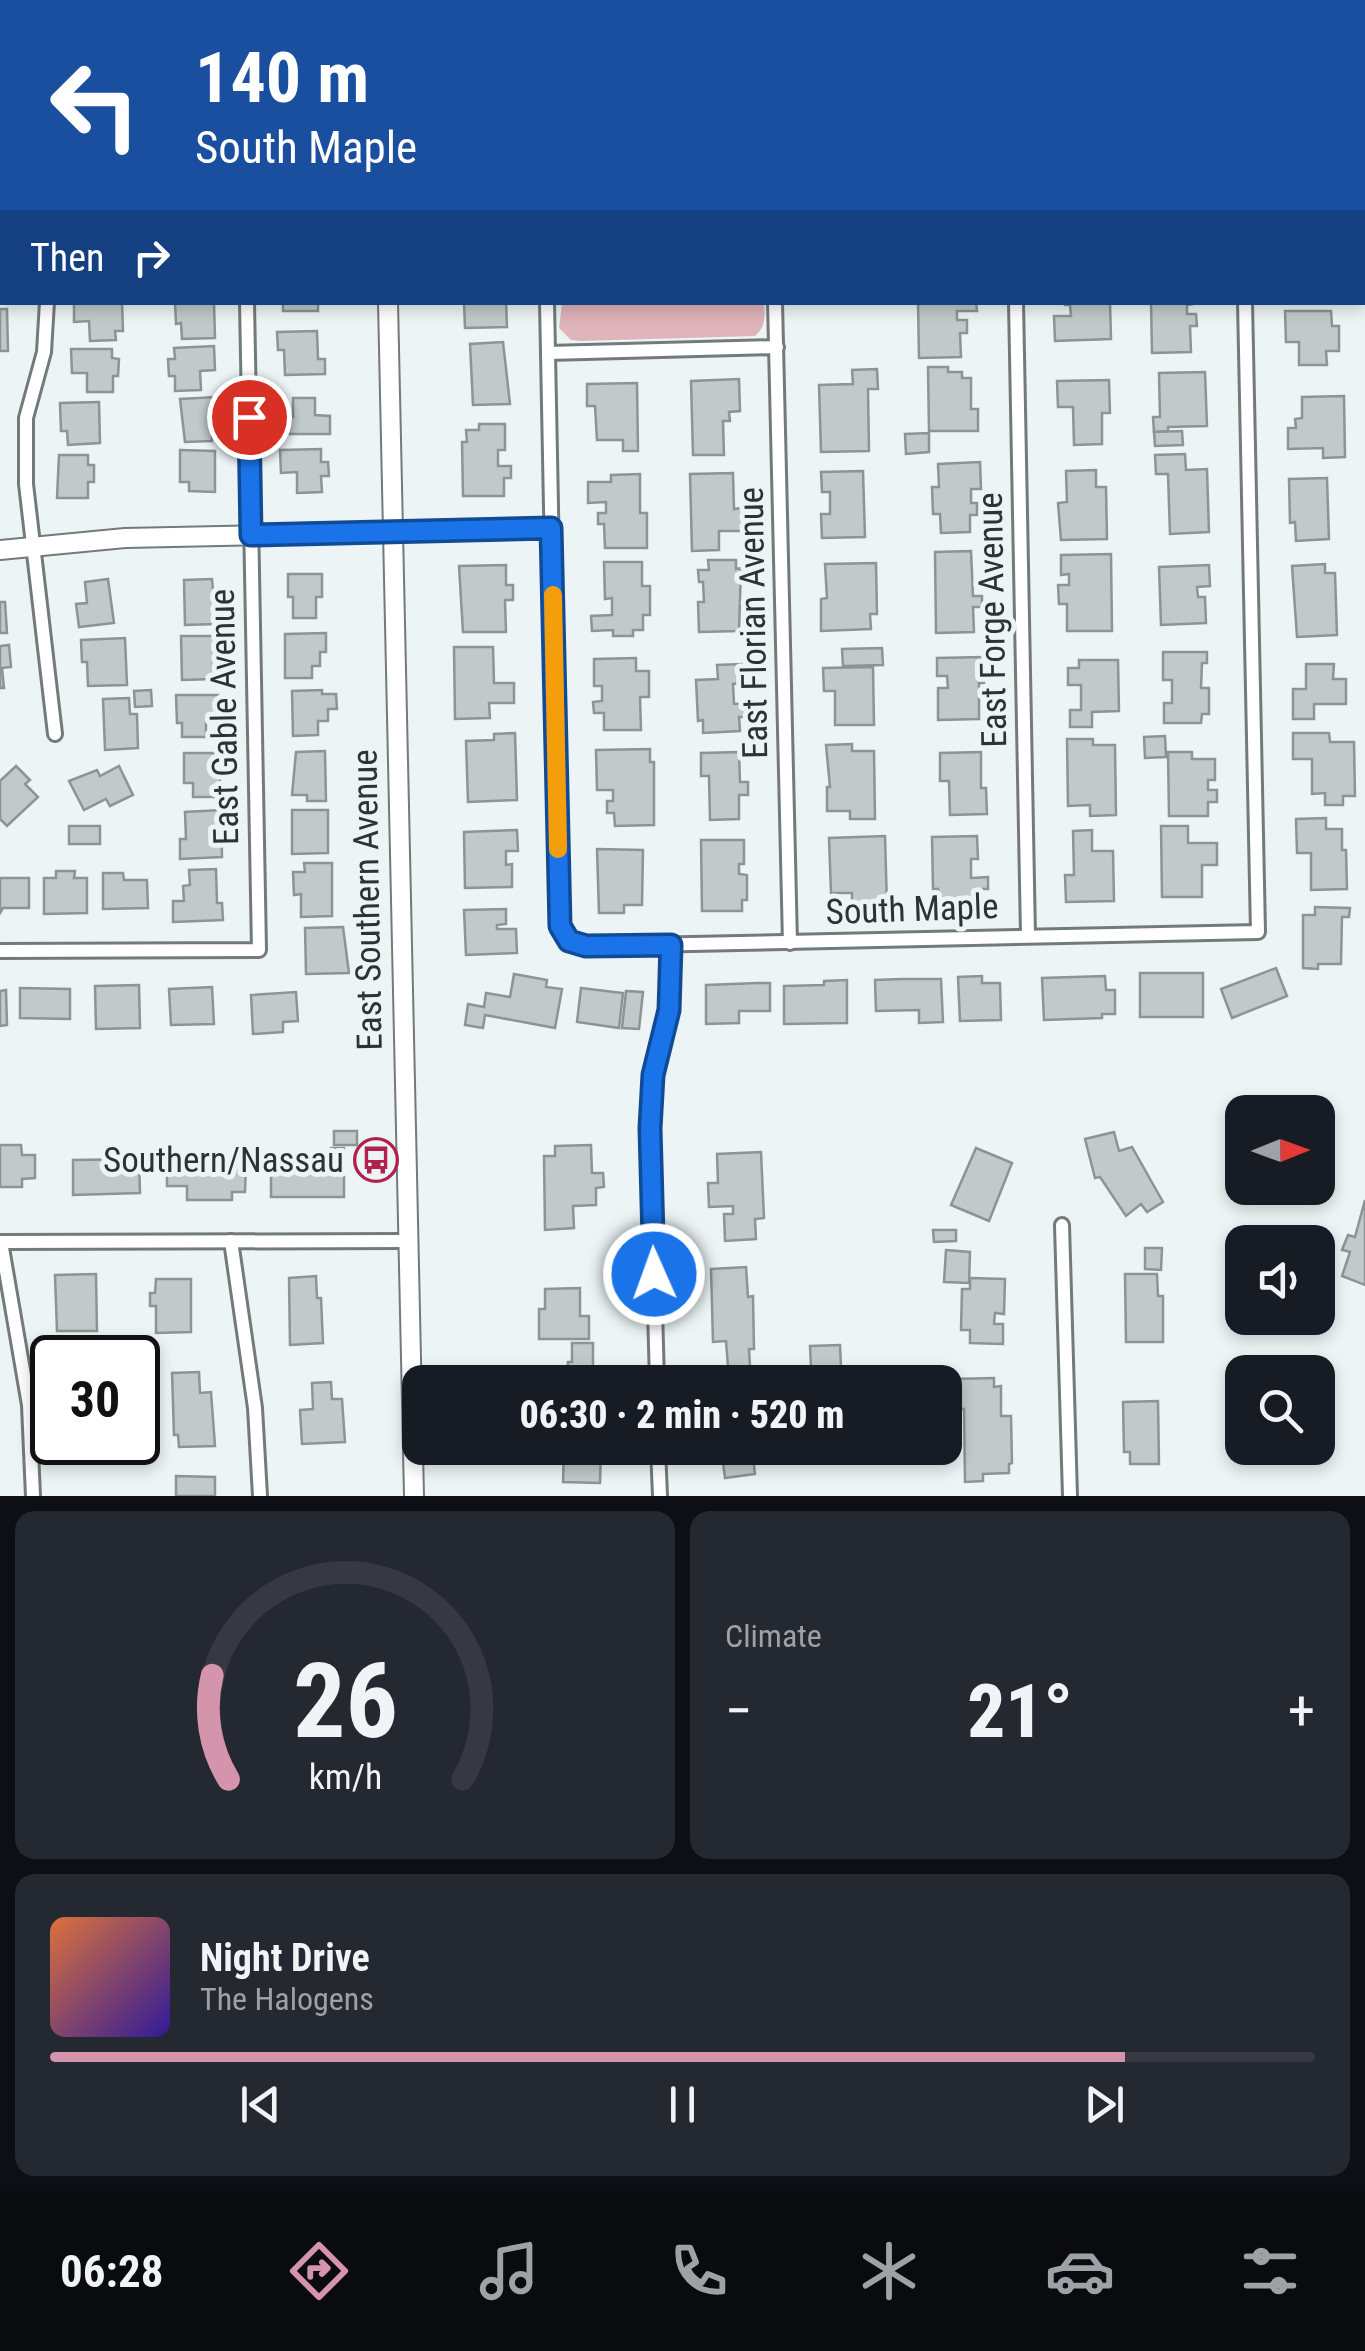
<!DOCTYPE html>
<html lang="en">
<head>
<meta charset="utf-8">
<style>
  :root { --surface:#171b24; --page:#242831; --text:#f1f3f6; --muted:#9ea1a6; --line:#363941; --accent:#d494ab }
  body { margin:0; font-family:"Roboto Condensed",sans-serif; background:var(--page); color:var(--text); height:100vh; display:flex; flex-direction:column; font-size:38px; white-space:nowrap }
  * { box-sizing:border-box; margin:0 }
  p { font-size:32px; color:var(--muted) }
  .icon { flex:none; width:55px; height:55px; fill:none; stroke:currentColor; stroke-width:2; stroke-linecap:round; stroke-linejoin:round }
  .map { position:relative; height:1496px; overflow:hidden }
  .sheet { display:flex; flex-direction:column; gap:15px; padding:15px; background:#0d0f14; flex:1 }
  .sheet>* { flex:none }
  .banner { position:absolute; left:0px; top:0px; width:1365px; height:305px; box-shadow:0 5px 15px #0003; background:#1a4fa0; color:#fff; overflow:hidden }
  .needle { width:65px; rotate:89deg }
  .tools { position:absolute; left:1225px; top:1095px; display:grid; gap:20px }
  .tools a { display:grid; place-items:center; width:110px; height:110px; border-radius:20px; background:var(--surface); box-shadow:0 5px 15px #0003; font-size:50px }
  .speed { position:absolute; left:30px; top:1335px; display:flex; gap:20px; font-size:50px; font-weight:700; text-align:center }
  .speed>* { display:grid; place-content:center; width:130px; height:130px; border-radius:50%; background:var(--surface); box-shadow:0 5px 15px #0003; line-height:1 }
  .speed .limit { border:5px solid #111; border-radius:15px; background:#fff; color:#111 }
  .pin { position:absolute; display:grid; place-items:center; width:85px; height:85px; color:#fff; margin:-42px; border:5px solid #fff; border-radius:50%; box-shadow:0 2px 10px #0007 }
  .me { position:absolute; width:110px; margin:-55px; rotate:358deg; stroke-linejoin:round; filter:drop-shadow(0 0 8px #0008) }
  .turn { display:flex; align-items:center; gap:35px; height:210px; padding:0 30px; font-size:45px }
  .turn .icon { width:130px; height:130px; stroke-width:2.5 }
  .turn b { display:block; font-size:70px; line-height:85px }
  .then { display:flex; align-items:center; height:95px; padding:0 30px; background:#0003; gap:20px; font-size:38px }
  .big { font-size:75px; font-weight:800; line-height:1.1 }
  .sheet .card { flex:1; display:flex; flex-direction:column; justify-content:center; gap:15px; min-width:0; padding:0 35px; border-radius:20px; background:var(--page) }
  .sheet .dial { align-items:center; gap:0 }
  .dial svg { height:260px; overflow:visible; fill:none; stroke:var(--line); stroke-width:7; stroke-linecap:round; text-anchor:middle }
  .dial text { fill:var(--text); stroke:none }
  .song { display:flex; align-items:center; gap:30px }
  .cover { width:120px; height:120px; border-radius:15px; background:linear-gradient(135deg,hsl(20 70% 55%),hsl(250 70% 35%)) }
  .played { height:10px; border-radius:5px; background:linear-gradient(90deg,var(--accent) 85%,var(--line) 85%) }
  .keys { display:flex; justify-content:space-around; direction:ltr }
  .heat { display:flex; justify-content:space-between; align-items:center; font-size:55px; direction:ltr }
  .sheet .tiles { flex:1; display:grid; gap:15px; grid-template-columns:1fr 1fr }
  .card:last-child { grid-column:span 2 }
  .trip { position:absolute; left:402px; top:1365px; width:560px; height:100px; border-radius:20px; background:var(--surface); box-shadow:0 5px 15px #0003; font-weight:800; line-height:100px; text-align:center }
  .menu { display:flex; height:160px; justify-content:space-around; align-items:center; background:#090b0e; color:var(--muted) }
  .menu .icon { width:70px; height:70px }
  .menu .active { color:var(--accent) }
  .menu b { font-size:45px; color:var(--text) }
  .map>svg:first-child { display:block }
</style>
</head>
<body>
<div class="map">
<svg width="1365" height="1496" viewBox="0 0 1365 1496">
  <rect width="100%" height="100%" fill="#ecf4f5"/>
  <path fill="#dfb4ba" d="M562,303H764C765,315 766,327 755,336L580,341L571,340L559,328Z"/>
  <g fill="#c1c9ca" stroke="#8c9495" stroke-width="2.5">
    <path d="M74,302H122L123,331H115L116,340L90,341L89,321L74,322Z"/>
    <path d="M175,302H214L215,338L182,339L181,323L176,324Z"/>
    <rect x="283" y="302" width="35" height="9"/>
    <path d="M464,302H506L507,327L465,328Z"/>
    <path d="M918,302H976L977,311H957V320H967V333H960L961,357L919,358Z"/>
    <path d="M1065,302H1110L1111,339L1055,341L1054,316H1071L1070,305H1065Z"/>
    <path d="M1151,302H1206L1187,305V314H1196L1197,326H1190L1191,352L1152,353Z"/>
    <path d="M0,309H7L8,351H0Z"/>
    <path d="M1285,311H1331L1332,326H1339V351H1326L1327,365H1299V342H1286Z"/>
    <path d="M317,331L318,359H325V374L285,375L284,350H278L277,332Z"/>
    <path d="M503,342L510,404L473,405L470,344Z"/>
    <path d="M214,346L215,370L200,371L201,390L175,391V376H169L168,359H175L174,348Z"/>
    <path d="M71,349H112V358L119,359L118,376H113V392H87V373H72Z"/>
    <path d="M928,367H948V372H962V378H971V409H978V431H929Z"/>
    <path d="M877,369L878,389H868L869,451L821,452L819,385L853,384L852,370Z"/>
    <path d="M1205,372L1207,426L1168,427V431L1154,432L1153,417H1160L1159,373Z"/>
    <path d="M739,379L740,411L729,412L730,421H723L724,455H693L691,381Z"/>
    <path d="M1109,380L1110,413H1102V444L1074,445L1073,407H1058L1057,381Z"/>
    <path d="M637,383L638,451H623V440H597L595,406H587V384Z"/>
    <path d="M1344,396L1345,457L1323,458V448L1288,449V428H1296L1295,419L1302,418V397Z"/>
    <path d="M216,397L217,415H211L212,441L185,442L180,399Z"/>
    <path d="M293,398H315V415L330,416V434H280V417H293Z"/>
    <path d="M99,402L100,443L68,445L67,431H61L60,403Z"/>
    <path d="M479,424H505V450H498V466H511V478H504V496H463L462,442H467L466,430H479Z"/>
    <path d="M1182,431L1183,445L1155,446L1154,432Z"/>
    <path d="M929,433V452L906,454L905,434Z"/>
    <path d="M321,449V462H328L329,476H321L322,492L297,493V472L281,473L280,450Z"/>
    <path d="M180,450L215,451V492L189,491V482H180Z"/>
    <path d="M1185,454L1186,470L1207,469L1209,532L1170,534L1168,474H1156L1155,455Z"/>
    <path d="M59,455H88V465H94V482H88V498H57Z"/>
    <path d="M980,462L981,489H971V503H977V515H970V532L941,533L940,514H933L932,487H939L938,464Z"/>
    <path d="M1096,470V487H1106L1107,539L1061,540L1058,503L1067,502L1066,471Z"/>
    <path d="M863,471L865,537L822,538L821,514H830V492H822L821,472Z"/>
    <path d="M733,473L734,509L742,508V531H719V550L692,551L690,474Z"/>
    <path d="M640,474V513H647V548H605L604,524H598V513H606V502L588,503V482H611V475Z"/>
    <path d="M1327,478L1329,539L1296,541L1295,522L1290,523L1289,479Z"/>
    <path d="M971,551L973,596H982V607H973L974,632L936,633L935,552Z"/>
    <path d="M1111,554L1112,631H1067V604H1059L1058,585H1069V574L1061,575V555Z"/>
    <path d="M708,560H736V569L741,568L739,631L699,632L698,602H704L703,582H699L698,570H709Z"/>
    <path d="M604,562H642V586H650V615H643V630H633V636H613V630L592,631L591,616L612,615V598L605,599Z"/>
    <path d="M876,563L877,614H870L871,629L821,631V599L827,598L825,564Z"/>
    <path d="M1325,564V573H1335L1337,635L1297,637L1292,566Z"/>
    <path d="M506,565V585H513V600H505L506,632H463L459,566Z"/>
    <path d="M1209,565L1210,586L1197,587L1198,597H1205L1206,623L1161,625L1159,567Z"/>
    <path d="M288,574H322V597H316V618H293V597H288Z"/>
    <path d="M108,579L114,623L79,627L76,604L87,603L85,582Z"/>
    <path d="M212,579L216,624L185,625L184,580Z"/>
    <path d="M0,602H5L7,633H0Z"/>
    <path d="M326,633V652H320V666H312V678H285V634Z"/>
    <path d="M181,636H218V653H213V679L182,680Z"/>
    <path d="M125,638L127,685L88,686L87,662H82L81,640Z"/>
    <path d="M9,645L11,667L2,668L4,688H0V646Z"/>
    <path d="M454,647H493L494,683H514V703H489L490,718L455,719Z"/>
    <path d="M882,648L883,665L843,666L842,649Z"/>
    <path d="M1163,652H1207V663H1202L1201,688H1209V714H1202L1201,723H1164V703H1172V680H1163Z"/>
    <path d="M983,657L984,683H979V719L938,720V688H948L947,676H937V658Z"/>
    <path d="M636,658V671H649V697H640L641,730H604V713H594L593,702L602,701V686H594V659Z"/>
    <path d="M1079,660H1118L1119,711L1092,712V727H1070V710H1081V685H1068V668H1079Z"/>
    <path d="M742,664L743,683L733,684L734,704L747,703V717H739L740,731L703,733V720L698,721L696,680L718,679L717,665Z"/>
    <path d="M1306,664H1334L1333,679H1346V704H1314V719H1293V689H1306Z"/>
    <path d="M873,667L874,725H835V691H824L823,668Z"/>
    <path d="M151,690L152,706L135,707L134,691Z"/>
    <path d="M322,690V694H336L337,709H328V721H318V735L293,736L292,691Z"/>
    <path d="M176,695H218V716H206V737H182V723H177Z"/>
    <path d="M129,698L130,714H137L138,748L105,750L103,699Z"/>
    <path d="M515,733L517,800L468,802L466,741L494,740V734Z"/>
    <path d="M1293,733H1329L1330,742H1354L1355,796H1343V805H1325V793L1312,794V759H1293Z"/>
    <path d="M1165,736L1166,757L1145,758L1144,737Z"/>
    <path d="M1067,739H1093V745H1115L1116,815L1090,816V805L1068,806Z"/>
    <path d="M852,744V751H874L875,819H850V811H827V787H830L826,745Z"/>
    <path d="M650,749V762H654V825L615,826L614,813H607V801H613V790H597L596,750Z"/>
    <path d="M325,751L326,801H307V795H292L296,752Z"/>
    <path d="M739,752L740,782H748V795H739V819L710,820L709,776H701V753Z"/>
    <path d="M981,752V788H986L987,814L950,815L949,781H940V753Z"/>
    <path d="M1168,752H1192V759H1215V780H1208V790H1217V802H1208V816H1169Z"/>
    <path d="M184,753H220V797H193V783H184Z"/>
    <path d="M16,766L30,780L25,784L38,797L7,826L0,819V781Z"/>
    <path d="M119,766L133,795L110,806L106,799L84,810L69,781L97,770L100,776Z"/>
    <path d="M221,810L222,857L180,859V839H186L185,812Z"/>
    <path d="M292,810H328V853L292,854Z"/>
    <path d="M1326,818V829H1342V850H1346L1347,889L1311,890V853H1297L1296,819Z"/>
    <rect x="69" y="826" width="31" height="18"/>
    <path d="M1161,826H1188V843H1217V865H1202V897H1162Z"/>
    <path d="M517,830L518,851H506V865L512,864V887L465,888L464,832Z"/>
    <path d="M1092,830V851H1113L1114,901L1066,902L1065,875H1074L1073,831Z"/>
    <path d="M885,836L887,906L852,907V893H831L829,838Z"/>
    <path d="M977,836L978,859H971V878L988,877V889H975V907L938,908V889H933L932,837Z"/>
    <path d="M701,840H744V864H739V874L747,875V900H742V911H702Z"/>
    <path d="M597,849L643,850L642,905H624V913H599Z"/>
    <path d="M304,863H332V916L301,917V894L294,895L293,872H305Z"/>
    <path d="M216,869L217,903H222L223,920L173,922V901H184L183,886L190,885L189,870Z"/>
    <path d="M56,871H75L74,878H87V913L44,914V878H56Z"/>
    <path d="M103,873H123L124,880H147L148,908L103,909Z"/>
    <path d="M0,878H29V908H3L0,913Z"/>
    <path d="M1315,907L1350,908L1349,917H1342L1341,964H1318V969L1303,968V915H1315Z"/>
    <path d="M506,909V924L497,925V929H516L517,953L466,955L464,910Z"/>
    <path d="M343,927L349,973L306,974L305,928Z"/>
    <path d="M1276,968L1287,996L1232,1018L1221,989Z"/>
    <rect x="1140" y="973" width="63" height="44"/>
    <path d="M514,974L547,980L546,987L562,989L555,1028L485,1015L483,1028L465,1025L468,1004L484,1007L486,993L510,997Z"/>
    <path d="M982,976V983H1000L1001,1020L960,1021L958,977Z"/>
    <path d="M1105,976L1106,990H1115V1014H1102V1018L1044,1020L1042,978Z"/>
    <path d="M902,979H941L943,1022L919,1023V1010L876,1011L875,980Z"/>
    <path d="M847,980V1023L784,1024V986L824,985V981Z"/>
    <path d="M758,983H770V1011H739V1023L706,1024V985Z"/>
    <path d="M139,985L140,1028L96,1029L95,986Z"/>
    <path d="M212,987L214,1024L171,1025L169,989Z"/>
    <path d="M20,988L70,989V1019L20,1018Z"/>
    <path d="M581,988L623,993L619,1028L577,1022Z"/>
    <path d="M6,990L7,1025L0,1026V991Z"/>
    <path d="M626,991L643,992L639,1029L622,1028Z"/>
    <path d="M296,992L298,1021L283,1022V1032L253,1034L251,995Z"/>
    <rect x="334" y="1131" width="23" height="14"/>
    <path d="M1114,1132L1119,1151L1132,1147L1163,1202L1147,1212L1141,1204L1126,1216L1100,1177L1095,1178L1085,1139Z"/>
    <path d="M0,1145H21L22,1155H35V1178L22,1179V1187H0Z"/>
    <path d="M591,1145L592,1173H603L604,1187L596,1188V1205L573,1206L574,1228L545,1230L544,1156H555V1146Z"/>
    <path d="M331,1148H344V1197H271V1162H331Z"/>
    <path d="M976,1148L1012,1163L989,1221L951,1205Z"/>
    <path d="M761,1152L764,1218L755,1219L756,1239L725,1241L724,1214H733V1206L709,1207L708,1183H718L717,1154Z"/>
    <path d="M189,1155L230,1156V1166H246L245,1192H232V1200H187V1186H167V1163H189Z"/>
    <path d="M139,1159L140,1193L73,1195V1160Z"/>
    <path d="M1365,1200V1285L1342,1276L1350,1252L1342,1250L1348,1235L1355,1237Z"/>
    <path d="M933,1230H956V1241L934,1242Z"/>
    <path d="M1145,1248H1162L1161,1270L1145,1269Z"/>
    <path d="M946,1250L970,1252L969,1283L944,1282Z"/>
    <path d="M746,1267L748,1297L753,1296L754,1349H749L750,1366L728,1367L726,1341L713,1342L711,1269Z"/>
    <path d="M96,1274L97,1331H57L55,1275Z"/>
    <path d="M1125,1274H1157L1158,1296H1163V1342H1126Z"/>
    <path d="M316,1276L317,1298H321L323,1343L290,1345L289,1278Z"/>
    <path d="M970,1278L1005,1279L1004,1314L995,1313L994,1324H1003V1344L970,1343V1330H961L962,1289H970Z"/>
    <path d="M156,1279H191V1332L156,1333V1306H150V1293H155Z"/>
    <path d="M580,1288V1316H589V1339H539V1309H545V1289Z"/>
    <path d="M572,1343H593V1371H567L568,1362H572Z"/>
    <path d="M840,1345L841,1367L811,1368L810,1346Z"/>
    <path d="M199,1372L200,1393L211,1392L215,1446L179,1447L178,1435H174L172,1373Z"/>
    <path d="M994,1378V1387L1001,1386V1416H1011L1012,1463L1009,1464V1473L983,1474V1481L965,1482L964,1409H952L951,1379Z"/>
    <path d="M331,1382L332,1399H342L345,1442L302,1444L300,1410L313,1409L312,1383Z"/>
    <path d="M1158,1401L1159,1464H1130V1452H1124L1123,1402Z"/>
    <path d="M74,1442H111L112,1460H74Z"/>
    <path d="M564,1448H601L600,1483L563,1482Z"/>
    <path d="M721,1448H752L755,1474L725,1478Z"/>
    <path d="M176,1476L215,1477V1496H176Z"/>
  </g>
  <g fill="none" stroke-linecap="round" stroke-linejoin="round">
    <g stroke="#737a7b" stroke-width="18">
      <g id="street">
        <path d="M854,0V2"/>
        <path d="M1059,0V2"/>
        <path d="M1268,2V0"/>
        <path d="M0,11H2"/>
        <path d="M47,302L44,352L26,418V484L55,734"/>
        <path d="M547,302L559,917C562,938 573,945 594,946L1258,932L1245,302"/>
        <path d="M775,302L790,943"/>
        <path d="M1016,302L1028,936"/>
        <path d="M548,353L777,347"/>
        <path d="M0,951L259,950L247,302"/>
        <path d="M1062,1225L1070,1496"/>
        <path d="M231,1241L255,1408L260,1496"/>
        <path d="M0,1242L407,1241"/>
        <path d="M1,1242L29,1405L33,1496"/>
        <path d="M657,1382L650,1128L653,1075L669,1010L671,945"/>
        <path d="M658,1448L660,1496"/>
      </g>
    </g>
    <g stroke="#737a7b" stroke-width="22">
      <g id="secondary">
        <path d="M382,0V2"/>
        <path d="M388,302L414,1496"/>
        <path d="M0,550L125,538L551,529"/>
      </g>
    </g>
    <use href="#street" stroke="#fff" stroke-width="12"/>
    <use href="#secondary" stroke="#fff" stroke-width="18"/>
  </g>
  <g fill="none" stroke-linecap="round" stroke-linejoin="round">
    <g stroke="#114b97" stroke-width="25">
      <path id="route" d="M249,417L251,535L551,528L560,926L569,941L586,946L671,945L669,1010L653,1075L650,1128L654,1274"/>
    </g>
    <use href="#route" stroke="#1a73e8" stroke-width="18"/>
    <path stroke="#f59e0b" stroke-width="18" d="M553,595L558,849"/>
  </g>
  <defs>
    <g id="bus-ring" transform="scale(2.25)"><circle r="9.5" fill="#ecf4f5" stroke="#b12150" stroke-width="1.5"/><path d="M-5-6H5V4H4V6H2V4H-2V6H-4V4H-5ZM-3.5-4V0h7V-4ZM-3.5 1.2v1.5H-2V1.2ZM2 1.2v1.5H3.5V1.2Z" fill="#b12150"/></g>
  </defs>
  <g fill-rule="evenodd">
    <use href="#bus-ring" x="376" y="1160"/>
  </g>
  <g text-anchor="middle" stroke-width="10" stroke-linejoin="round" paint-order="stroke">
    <g font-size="35" fill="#2e3232" stroke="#ecf4f5">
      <text transform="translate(992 620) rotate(-91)" y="12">East Forge Avenue</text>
      <text transform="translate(753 623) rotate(-91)" y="12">East Florian Avenue</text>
      <text transform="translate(224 717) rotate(-91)" y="12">East Gable Avenue</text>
      <text transform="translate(367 900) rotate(-91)" y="12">East Southern Avenue</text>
      <text transform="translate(912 909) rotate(-2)" y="12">South Maple</text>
    </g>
    <g font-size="35" fill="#2e3232" stroke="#ecf4f5" text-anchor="end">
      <text x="344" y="1172">Southern/Nassau</text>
    </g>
  </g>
</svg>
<div class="tools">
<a><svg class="needle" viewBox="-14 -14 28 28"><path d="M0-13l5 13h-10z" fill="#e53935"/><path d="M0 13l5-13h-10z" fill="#9ea1a6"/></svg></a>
<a><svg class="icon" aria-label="sound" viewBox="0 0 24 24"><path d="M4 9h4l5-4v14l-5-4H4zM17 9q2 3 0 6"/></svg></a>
<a><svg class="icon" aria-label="search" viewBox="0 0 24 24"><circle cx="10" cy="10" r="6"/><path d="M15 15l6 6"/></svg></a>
</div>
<div class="speed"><div class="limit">30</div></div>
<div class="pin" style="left:249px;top:417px;background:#d93025"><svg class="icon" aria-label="arrive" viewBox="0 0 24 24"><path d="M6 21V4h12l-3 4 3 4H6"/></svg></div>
<svg class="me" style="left:654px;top:1274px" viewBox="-20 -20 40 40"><circle r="17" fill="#1a73e8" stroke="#fff" stroke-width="3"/><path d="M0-11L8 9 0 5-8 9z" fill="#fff"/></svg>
<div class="trip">06:30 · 2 min · 520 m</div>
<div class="banner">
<div class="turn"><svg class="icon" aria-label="left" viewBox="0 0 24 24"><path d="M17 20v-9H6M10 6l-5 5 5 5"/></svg><div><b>140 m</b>South Maple</div></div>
<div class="then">Then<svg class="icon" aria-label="right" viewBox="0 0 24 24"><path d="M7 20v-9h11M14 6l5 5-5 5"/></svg></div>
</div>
</div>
<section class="sheet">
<div class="tiles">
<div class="card dial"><svg viewBox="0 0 100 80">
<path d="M14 69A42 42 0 1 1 86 69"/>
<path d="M14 69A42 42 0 0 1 9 37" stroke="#d494ab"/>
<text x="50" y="56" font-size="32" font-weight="700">26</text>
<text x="50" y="72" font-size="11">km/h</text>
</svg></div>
<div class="card"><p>Climate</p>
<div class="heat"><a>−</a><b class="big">21°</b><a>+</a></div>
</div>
<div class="card">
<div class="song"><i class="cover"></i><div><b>Night Drive</b><p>The Halogens</p></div></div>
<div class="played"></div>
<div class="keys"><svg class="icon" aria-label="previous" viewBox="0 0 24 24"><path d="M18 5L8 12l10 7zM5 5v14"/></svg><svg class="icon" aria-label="pause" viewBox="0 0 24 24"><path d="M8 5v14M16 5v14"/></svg><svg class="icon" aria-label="next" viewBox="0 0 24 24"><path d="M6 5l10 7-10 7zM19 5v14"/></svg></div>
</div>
</div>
</section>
<nav class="menu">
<b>06:28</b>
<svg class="icon active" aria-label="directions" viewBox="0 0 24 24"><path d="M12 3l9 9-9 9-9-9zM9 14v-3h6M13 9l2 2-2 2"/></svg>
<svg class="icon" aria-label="music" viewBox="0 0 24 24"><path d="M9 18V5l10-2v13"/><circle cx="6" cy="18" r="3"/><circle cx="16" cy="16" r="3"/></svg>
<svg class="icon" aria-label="phone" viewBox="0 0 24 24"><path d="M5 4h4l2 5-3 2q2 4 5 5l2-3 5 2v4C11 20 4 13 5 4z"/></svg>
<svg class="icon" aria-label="climate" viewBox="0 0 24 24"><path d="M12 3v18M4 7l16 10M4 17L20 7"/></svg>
<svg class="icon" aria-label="car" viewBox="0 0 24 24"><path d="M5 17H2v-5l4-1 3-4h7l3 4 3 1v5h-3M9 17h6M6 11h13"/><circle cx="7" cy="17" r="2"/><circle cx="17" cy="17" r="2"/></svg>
<svg class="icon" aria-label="filters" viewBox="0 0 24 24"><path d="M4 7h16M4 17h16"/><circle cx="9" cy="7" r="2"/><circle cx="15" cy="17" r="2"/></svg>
</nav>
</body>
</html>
